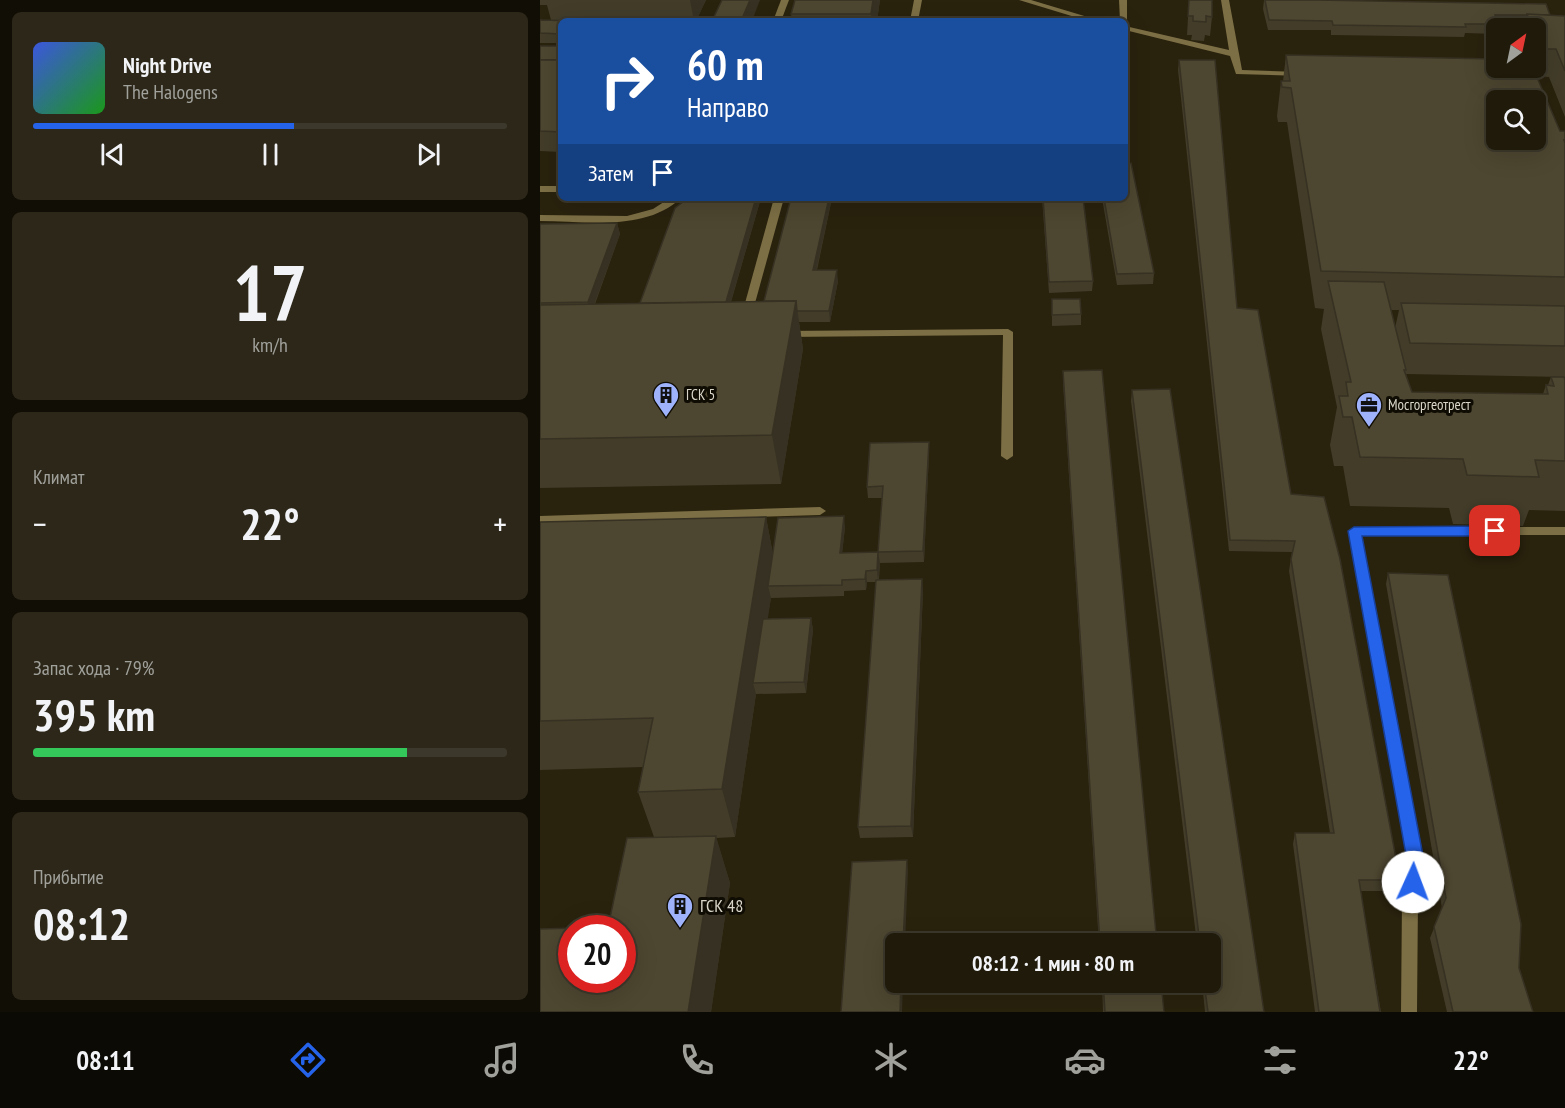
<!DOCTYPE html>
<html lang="ru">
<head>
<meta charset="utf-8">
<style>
  :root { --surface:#1f1a0a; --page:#2c2718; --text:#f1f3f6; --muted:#a1a19c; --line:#3c382b; --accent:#2563eb }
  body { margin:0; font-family:"PT Sans Narrow",sans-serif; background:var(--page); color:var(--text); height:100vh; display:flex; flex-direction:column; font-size:22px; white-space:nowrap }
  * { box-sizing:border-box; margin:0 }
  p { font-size:20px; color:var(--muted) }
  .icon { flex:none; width:33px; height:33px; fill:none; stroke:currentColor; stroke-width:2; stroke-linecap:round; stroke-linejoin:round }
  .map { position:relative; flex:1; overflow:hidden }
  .drawer { display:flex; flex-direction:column; gap:12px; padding:12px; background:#110e06; width:540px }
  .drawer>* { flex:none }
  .guide { position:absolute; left:18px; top:18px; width:570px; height:183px; border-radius:9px; box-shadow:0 6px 24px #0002,0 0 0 2px var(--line); background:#1a4fa0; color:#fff; overflow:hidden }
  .needle { width:39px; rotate:33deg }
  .fabs { position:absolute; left:946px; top:18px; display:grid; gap:12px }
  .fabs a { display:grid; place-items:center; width:60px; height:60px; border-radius:9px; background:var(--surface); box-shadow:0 6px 24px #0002,0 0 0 2px var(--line); font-size:30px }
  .speed { position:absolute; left:18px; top:915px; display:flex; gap:12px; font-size:30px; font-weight:700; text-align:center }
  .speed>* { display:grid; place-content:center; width:78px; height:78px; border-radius:50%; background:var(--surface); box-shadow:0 6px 24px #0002,0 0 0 2px var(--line); line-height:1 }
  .speed .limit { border:9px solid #d22; background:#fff; color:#111 }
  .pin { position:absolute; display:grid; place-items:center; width:51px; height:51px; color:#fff; margin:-26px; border-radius:12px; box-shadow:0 3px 9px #0006 }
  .me { position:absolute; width:66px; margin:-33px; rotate:2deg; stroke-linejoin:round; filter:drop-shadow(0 0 4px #0008) }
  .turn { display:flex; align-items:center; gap:21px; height:126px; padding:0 30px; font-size:27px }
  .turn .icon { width:78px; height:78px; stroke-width:2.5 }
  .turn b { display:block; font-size:42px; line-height:51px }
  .then { display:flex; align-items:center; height:57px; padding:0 30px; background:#0003; gap:12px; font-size:22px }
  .big { font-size:45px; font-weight:600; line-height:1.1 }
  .drawer .widget { flex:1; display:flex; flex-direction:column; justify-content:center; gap:9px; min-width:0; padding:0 21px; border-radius:9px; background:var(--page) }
  .drawer .dial { align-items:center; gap:0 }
  .dial b { font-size:78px; line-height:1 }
  .song { display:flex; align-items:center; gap:18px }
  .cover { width:72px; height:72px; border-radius:9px; background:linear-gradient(135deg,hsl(230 70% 55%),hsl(120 70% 35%)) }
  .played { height:6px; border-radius:3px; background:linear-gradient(90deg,var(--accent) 55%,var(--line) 55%) }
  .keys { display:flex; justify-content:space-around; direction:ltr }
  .heat { display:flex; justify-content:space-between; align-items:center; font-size:33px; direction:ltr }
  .charge { height:9px; border-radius:4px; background:linear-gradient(90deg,#34c759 79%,var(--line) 0) }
  .trip { position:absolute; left:345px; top:933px; width:336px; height:60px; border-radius:9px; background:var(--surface); box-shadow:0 6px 24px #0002,0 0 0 2px var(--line); font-weight:600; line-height:60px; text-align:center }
  .menu { display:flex; height:96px; justify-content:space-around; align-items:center; background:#0c0a04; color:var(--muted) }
  .menu .icon { width:42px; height:42px }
  .menu .selected { color:var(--accent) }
  .menu b { font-size:27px; color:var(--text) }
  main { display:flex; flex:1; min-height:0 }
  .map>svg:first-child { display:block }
</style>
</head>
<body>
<main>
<section class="drawer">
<div class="widget">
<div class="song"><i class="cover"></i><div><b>Night Drive</b><p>The Halogens</p></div></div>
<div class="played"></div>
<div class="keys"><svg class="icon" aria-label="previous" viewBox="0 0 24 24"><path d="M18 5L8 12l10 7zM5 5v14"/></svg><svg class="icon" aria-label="pause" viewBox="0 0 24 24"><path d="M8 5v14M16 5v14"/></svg><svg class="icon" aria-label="next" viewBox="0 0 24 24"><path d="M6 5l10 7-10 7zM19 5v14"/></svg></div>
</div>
<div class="widget dial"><b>17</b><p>km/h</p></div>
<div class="widget"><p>Климат</p>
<div class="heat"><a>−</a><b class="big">22°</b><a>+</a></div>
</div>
<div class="widget"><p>Запас хода · 79%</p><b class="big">395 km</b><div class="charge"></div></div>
<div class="widget"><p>Прибытие</p><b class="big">08:12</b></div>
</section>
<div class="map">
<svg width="1025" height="1012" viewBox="0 0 1025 1012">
  <rect width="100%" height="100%" fill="#29220d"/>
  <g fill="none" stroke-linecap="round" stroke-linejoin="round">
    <g fill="#7c6f45" fill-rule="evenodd">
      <path d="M241,0H249L241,21H233Z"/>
      <path d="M374,0H382L378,21H370Z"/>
      <path d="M479,0H491L561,21H548Z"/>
      <path d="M579,0H587V23L580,21Z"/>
      <path d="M681,0H689L702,70L759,72L763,74L762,76L696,74L690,56L585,30V26L689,50Z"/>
      <rect x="0" y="186" width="21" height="6"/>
      <path d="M130,198H141C105,232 45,221 0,221V215L87,216L113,209Z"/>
      <path d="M234,198H244L212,314L207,317L202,314Z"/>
      <path d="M468,329L473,332V456L467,460L461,456L463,335L244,337L239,334L244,331Z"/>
      <path d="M280,507L286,511L280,515L0,524V516Z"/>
      <path d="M814,527H1025V535H821L885,866L878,898L877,1012H861L862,898L869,866L808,531Z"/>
    </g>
  </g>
  <g fill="#423c29" fill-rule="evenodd">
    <path d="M0,0H166L156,21H21V43H0V20H11L7,5H0Z"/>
    <path d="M340,0L337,21H252L251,14Z"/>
    <path d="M649,0L672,17L670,36L665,35L664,41L651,40L652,35H647Z"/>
    <path d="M724,0L1025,16V117L1009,77L996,76L1020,131H1025V377L866,374L872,392L1003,394L1006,385H1008L1011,377L1025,380V511L989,510L983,526L913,524L909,508L810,506L803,466H794L790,445L797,407L781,329L784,309L775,308L747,122H738L737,116L741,81H743L746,55L957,68H996V28H984L985,25L958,24L956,34L925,33L924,37L791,35V30H728L723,9ZM851,310H859L855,328Z"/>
    <path d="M0,46H21V152L0,151Z"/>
    <path d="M639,60L697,308L860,880L857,891H820L841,1012H775L753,844L755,833H790L749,571L752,552L689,551L638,70Z"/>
    <path d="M221,198L191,302L224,301L251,198H292L277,270L298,281L290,322H259L263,349L241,484L0,488V224L77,223L80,234L55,304L100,303Z"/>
    <path d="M502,198H543L553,281L552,291L509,293Z"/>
    <path d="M562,198H585L614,273L613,284L577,285Z"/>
    <path d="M512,299L541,314V325L512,326Z"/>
    <path d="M523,371L617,944H559L523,382Z"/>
    <path d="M592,390L724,1012H665L662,982H670V944H657L591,401Z"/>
    <path d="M389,442V453L384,562L340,563L339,580L383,590L373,837L320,838L318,827L336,582H327L326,590L304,591V596L231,598L227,619L271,618L273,630L266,693L216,694L195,837L176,838L190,883L171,1012H0L68,927L114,837L98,792L103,767L0,770V522L226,517L233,554L305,527L302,553L338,552L342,498H328L327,487Z"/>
    <path d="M848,573L979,968L993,1012H907L890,938L902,908L846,584Z"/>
    <path d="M562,982H621L624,1012H563Z"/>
  </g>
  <g fill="#363122">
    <path d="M150,0H166L156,21H154Z"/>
    <path d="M210,0H220L212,21H201Z"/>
    <path d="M333,0H340L337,21H332L331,14Z"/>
    <path d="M216,198H221L186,318L184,307Z"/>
    <path d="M289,198H292L274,281L273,270Z"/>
    <path d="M77,223L80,234L51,313L48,302Z"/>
    <path d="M297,270L298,281L290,322L289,311Z"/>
    <path d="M256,301L263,349L241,484L232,435Z"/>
    <path d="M389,442V453L384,562L383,551Z"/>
    <path d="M304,516L305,527L301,564L300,553Z"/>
    <path d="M226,517L235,566L228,586L231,598L218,683H213L216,694L195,837L182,789Z"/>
    <path d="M338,552L340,563L338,582L337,570Z"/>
    <path d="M326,571L327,582L326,590L325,579Z"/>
    <path d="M382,579L383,590L373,837L371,826Z"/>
    <path d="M271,618L273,630L266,693L264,682Z"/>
    <path d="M176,836L190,883L171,1012H148Z"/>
    <path d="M367,860L368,871L365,944H363Z"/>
    <path d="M361,982H363L362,1012H360Z"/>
  </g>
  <g fill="#4d4630" stroke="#363122" stroke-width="1.5" fill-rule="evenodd">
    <path d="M182,0H210L201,21H172Z"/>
    <path d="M255,0H333L331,14H251Z"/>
    <path d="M649,0H672V17L666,16V22L653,21V16H648Z"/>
    <path d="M725,0H777L1006,4L1010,15H955L959,24H925L926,27L793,25L792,21L729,20Z"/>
    <path d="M987,14L1025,16V71L1016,49H1002L996,35V28H993Z"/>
    <path d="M0,20L41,21H21V34L0,33Z"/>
    <rect x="0" y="46" width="21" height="14"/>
    <path d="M746,55L957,59V68H993L1020,131H1025V140H1024L1025,143V277L781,271L751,88L742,87L741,81H750ZM957,100H996V140H957Z"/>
    <path d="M0,60H21V84L20,86H21V132L0,131Z"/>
    <path d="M639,60H675L697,308L718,310L751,494L784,497L800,559L860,880H819L840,1012H779L755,833H794L751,559L755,541L690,540Z"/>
    <path d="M591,163L614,273L577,274L564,198H585V164Z"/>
    <path d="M148,198H216L186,302L100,303L135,208Z"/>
    <path d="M251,198H289L273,270H297L289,311H257L256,301H224Z"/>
    <path d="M503,198H543L553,281L509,282Z"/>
    <path d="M77,223L48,302L0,303V224Z"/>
    <path d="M788,281L844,282L866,370H864L872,392L1008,394L1006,385L1014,386L1011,377H1024L1025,380V461L995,460L999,477L927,475L923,459L820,457L812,417H803L799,396H808L806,382H811Z"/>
    <path d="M512,299H540L541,314L512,315Z"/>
    <path d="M256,301L232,435L0,439V305Z"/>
    <path d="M861,303L1025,306V346L870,343Z"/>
    <path d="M562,370L617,944H560L523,371Z"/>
    <path d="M630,389L724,1012H668L664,982H670V944H660L592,390Z"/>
    <path d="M389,442L383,551L338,552L343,486L327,487L330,443Z"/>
    <path d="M304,516L300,553L338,552L337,570L326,571L325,579L302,580V585L228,586L238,518Z"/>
    <path d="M226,517L182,789L98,792L113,718L0,721V522Z"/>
    <path d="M848,573L908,575L981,924L979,968L993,1012H913L894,927L906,898Z"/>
    <path d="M382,579L371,826L318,827L336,580Z"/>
    <path d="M271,618L264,682L213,683L223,619Z"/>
    <path d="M176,836L148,1012H0V929L68,927L87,838ZM32,928H82V980H32Z"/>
    <path d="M367,860L363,944H356V982H361L360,1012H301L312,862Z"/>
    <path d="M563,982H621L624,1012H565Z"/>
  </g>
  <path fill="#2563eb" stroke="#184099" stroke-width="1.5" d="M955,526L962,531L955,536H822L885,866L879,887L873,890L867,887L864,882L868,866L808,531L814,527Z"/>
  <defs>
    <g id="building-pin" transform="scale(1.35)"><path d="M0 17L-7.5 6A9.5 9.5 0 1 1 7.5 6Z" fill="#9fb3fd" stroke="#0f0c04"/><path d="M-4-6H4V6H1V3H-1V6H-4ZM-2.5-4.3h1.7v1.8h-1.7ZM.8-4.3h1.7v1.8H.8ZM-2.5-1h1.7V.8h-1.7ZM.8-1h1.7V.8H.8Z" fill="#111"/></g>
    <g id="office-pin" transform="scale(1.35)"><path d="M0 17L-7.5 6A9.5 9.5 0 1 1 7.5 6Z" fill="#9fb3fd" stroke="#0f0c04"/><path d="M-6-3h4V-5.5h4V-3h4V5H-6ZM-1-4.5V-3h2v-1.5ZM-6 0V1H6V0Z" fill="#111"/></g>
  </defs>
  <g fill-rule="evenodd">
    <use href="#building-pin" x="126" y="395"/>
    <use href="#office-pin" x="829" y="405"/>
    <use href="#building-pin" x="140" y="906"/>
  </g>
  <g text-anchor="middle" stroke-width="6" stroke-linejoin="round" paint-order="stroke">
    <g font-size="15" fill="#dad6c9" stroke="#0f0c04" text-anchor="start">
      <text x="146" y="400">ГСК 5</text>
      <text x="848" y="410">Мосгоргеотрест</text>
    </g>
    <g font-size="18" fill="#dad6c9" stroke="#0f0c04" text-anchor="start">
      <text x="160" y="912">ГСК 48</text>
    </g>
  </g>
</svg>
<div class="fabs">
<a><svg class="needle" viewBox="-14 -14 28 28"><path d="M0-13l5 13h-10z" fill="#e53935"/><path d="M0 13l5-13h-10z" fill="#a1a19c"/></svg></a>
<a><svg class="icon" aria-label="search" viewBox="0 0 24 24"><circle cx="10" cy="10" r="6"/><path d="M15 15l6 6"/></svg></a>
</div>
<div class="speed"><div class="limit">20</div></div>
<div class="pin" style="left:955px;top:531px;background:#d93025"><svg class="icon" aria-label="arrive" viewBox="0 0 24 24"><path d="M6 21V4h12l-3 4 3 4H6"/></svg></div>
<svg class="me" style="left:873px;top:882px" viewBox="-20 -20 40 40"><circle r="19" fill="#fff"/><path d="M0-13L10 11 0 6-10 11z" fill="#2563eb"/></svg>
<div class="trip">08:12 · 1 мин · 80 m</div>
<div class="guide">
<div class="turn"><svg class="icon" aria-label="right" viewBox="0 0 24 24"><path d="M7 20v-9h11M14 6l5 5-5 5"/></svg><div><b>60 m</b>Направо</div></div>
<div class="then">Затем<svg class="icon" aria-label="arrive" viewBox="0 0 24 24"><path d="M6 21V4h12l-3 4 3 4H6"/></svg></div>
</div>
</div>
</main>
<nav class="menu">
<b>08:11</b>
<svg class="icon selected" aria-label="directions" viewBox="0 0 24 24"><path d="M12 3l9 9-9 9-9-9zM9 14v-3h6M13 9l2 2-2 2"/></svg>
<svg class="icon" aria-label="music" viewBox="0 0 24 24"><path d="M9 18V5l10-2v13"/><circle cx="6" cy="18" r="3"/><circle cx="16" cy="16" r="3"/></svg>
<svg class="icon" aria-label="phone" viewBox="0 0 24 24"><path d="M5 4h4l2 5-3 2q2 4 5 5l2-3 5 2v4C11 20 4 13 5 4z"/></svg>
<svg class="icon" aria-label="climate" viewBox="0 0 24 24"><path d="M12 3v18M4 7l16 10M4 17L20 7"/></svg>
<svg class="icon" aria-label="car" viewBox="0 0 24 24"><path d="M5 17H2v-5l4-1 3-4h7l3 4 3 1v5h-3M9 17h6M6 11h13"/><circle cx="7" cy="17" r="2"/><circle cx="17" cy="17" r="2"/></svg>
<svg class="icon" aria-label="filters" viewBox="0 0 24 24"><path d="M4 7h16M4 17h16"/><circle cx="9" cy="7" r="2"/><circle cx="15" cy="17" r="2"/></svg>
<b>22°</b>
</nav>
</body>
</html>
